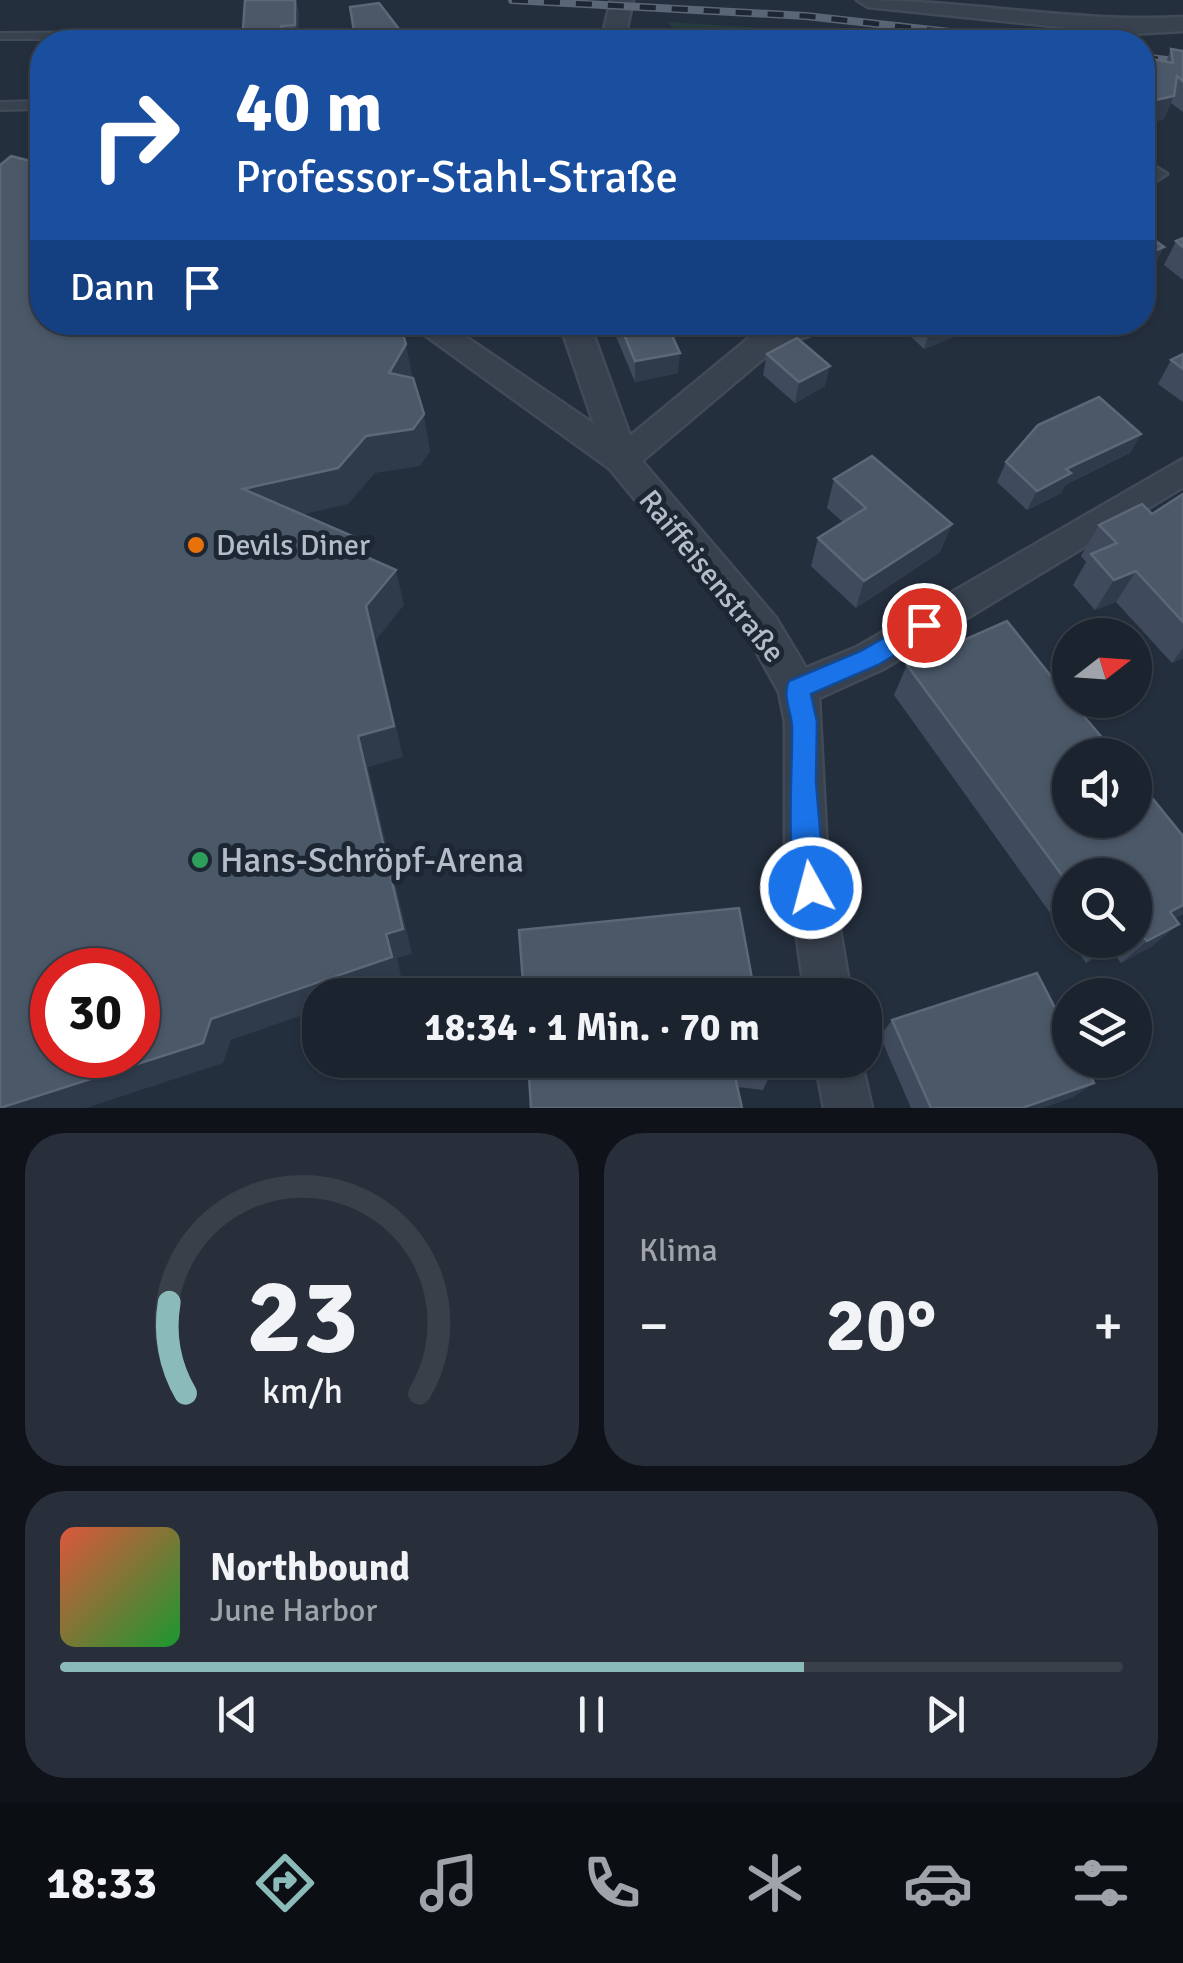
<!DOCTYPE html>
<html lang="de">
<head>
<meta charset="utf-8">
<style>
  :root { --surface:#1b232e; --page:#282f3a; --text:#f1f3f6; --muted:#a0a4aa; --line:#39404a; --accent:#8bbbb9 }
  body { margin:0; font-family:Signika,sans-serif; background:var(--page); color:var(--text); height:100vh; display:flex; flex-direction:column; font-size:38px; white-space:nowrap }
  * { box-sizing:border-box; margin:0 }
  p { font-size:32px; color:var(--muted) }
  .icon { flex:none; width:55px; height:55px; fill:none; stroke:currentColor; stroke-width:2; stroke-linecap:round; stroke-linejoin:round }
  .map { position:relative; height:1108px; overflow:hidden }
  .side { display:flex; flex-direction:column; gap:25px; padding:25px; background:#0f1319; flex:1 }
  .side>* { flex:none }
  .guide { position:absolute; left:30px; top:30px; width:1125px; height:305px; border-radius:40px; box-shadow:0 2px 8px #0004,0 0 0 2px var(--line); background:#1a4fa0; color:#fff; overflow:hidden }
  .needle { width:65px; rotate:73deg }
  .fabs { position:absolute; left:1052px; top:618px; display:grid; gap:20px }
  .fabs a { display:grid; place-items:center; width:100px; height:100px; border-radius:50%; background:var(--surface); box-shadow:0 2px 8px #0004,0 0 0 2px var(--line); font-size:50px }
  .speed { position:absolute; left:30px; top:948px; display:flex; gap:20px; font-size:50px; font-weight:700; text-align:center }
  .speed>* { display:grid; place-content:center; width:130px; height:130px; border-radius:50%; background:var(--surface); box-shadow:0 2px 8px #0004,0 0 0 2px var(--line); line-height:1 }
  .speed .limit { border:15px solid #d22; background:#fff; color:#111 }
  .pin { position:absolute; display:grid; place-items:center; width:85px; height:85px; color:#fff; margin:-42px; border:5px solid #fff; border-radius:50%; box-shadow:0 2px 10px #0007 }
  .me { position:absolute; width:110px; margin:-55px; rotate:353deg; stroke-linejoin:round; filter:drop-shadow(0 0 8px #0008) }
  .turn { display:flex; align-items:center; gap:35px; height:210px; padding:0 40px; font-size:45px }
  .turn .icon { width:130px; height:130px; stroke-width:2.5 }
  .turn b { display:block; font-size:70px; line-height:85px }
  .then { display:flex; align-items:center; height:95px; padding:0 40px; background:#0003; gap:20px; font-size:38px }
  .big { font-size:75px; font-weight:700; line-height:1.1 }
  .side .card { flex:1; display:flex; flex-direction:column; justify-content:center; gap:15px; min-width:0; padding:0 35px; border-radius:40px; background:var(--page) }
  .side .dial { align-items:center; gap:0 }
  .dial svg { height:260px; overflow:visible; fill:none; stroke:var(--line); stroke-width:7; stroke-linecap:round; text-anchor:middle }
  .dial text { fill:var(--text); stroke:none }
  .song { display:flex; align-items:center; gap:30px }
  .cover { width:120px; height:120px; border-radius:15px; background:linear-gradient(135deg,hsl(10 70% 55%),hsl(130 70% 35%)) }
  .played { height:10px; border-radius:5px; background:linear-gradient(90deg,var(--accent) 70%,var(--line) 70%) }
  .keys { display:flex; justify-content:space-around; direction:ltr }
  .heat { display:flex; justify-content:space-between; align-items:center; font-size:55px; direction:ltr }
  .side .tiles { flex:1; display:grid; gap:25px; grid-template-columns:1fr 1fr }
  .card:last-child { grid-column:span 2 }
  .trip { position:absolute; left:302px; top:978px; width:580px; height:100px; border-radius:40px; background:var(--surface); box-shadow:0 2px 8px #0004,0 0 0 2px var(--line); font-weight:700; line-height:100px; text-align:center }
  .tabs { display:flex; height:160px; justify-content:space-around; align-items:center; background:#0b0e12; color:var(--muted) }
  .tabs .icon { width:70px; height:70px }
  .tabs .active { color:var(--accent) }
  .tabs b { font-size:45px; color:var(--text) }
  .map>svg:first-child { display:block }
</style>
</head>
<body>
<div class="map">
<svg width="1183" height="1108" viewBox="0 0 1183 1108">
  <rect width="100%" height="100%" fill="#242f3e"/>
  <path fill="#263c3f" d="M668,22L845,33L852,42H685Z"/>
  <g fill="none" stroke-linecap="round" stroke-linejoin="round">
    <g stroke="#414a57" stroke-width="4">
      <g id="service">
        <path d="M137,32L143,35V42H133L132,39H0V33Z"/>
        <path d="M42,101V109L0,110V102Z"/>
      </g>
    </g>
    <g stroke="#414a57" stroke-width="5">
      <g id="minor">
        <path d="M611,0H633L624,42H601Z"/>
        <path d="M857,0C966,0 1074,23 1183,17V31L1129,34L868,7Z"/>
        <path d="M1154,166L1167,174L1142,190V170Z"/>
        <path d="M407,322H444L594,424L564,336V322H594V336L630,436L755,333L785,322H833L828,329L777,347L642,461L776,618L806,668L857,647L1183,459V487L883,669L819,698L827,853L851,995H805L785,853V722L779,692L750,640L610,469Z"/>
        <path d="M815,1060H861L872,1108H824Z"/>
      </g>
    </g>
    <use href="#service" fill="#38414e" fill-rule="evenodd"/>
    <use href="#minor" fill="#38414e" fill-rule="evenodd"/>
    <g stroke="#5a6575" stroke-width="8">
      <g id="rail">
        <path d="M512,0L806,16L1040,42"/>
        <path d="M1028,34L1098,42"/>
        <path d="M1142,57L1183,62"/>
      </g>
    </g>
    <use href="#rail" stroke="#1d2633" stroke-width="5" stroke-dasharray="16" stroke-linecap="butt"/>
  </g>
  <g fill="#3f4b5c" fill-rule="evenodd">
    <path d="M245,0H296L299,15V42H246L243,29Z"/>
    <path d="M1171,49L1183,51V112L1171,103L1163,120L1166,62Z"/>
    <path d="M1183,238V280L1164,265L1176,241Z"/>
    <path d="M487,322H531L529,329H488Z"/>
    <path d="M610,322H666L678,373L635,382Z"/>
    <path d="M901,322H975L973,329L924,349L900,326Z"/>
    <path d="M767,354L825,386L795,403L763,375Z"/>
    <path d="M1183,354V402L1158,384L1171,360Z"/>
    <path d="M1141,434L1130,453L1065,485L1061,493L1027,510L997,482L1006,462Z"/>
    <path d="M834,479L952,524L940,552L856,608L811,566L818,538L843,522L827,508Z"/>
    <path d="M1183,494V658L1172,663L1116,602L1095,610L1073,585L1086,562L1081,556L1099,525L1152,514Z"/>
    <path d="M1007,621L1070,700L1117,755H1070V820H1135V777L1183,836V914L1175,918L1179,924L1152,946L1121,963L1111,950L1086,963L894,695L907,665ZM1070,875H1135V940H1070Z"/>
    <path d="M892,1020L1094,1083L1073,1097L1042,1108H911L880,1036Z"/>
    <path d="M767,1060L770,1075L763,1090L738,1087L531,1108Z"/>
  </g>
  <g fill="#2f3b4b">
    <path d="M295,0L299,15V42L295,25Z"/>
    <path d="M1174,96L1163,120L1142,124V103Z"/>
    <path d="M1164,247L1154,268L1142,272V256Z"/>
    <path d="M946,322H975L973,329L924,349L930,329Z"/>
    <path d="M406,344L413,381L389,373Z"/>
    <path d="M680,353L678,373L635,382V361Z"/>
    <path d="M830,366L825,386L795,403L799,382Z"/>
    <path d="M424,414L430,451L420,466L375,473L348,504L257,525L243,489L366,436Z"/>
    <path d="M1141,434L1130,453L1065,485L1061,493L1027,510L1037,491L1066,469Z"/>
    <path d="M952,524L940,552L856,608L864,581Z"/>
    <path d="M396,570L404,605L376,640L403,757L368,767L412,954L397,958L402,981L361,995H320V1009L231,1040L223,1063L86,1108H3L211,1019L386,934L358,736L366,606Z"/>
    <path d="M1136,571L1116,602L1095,610L1114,580Z"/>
    <path d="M1183,648V658L1172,663Z"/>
    <path d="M1183,905V914L1144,935L1170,912Z"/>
    <path d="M1179,924L1152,946L1121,963L1147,941Z"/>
    <path d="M1112,940H1121L1111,950L1086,963Z"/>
    <path d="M1094,1083L1073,1097L1042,1108H1022Z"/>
  </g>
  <g fill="#4b5868" stroke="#5c6777" stroke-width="2.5" fill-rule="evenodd">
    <path d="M245,0H295V25L281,26L288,42H247L243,29Z"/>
    <path d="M379,3L409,42H359L355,37L350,7Z"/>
    <path d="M686,34L693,42L652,41Z"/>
    <path d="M1171,49L1183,51V81L1177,76L1174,96L1142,103V57L1173,63Z"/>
    <path d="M11,156L42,164V322H399L406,344L389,373L413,378L424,414L413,429L366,436L338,468L243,489L364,541L362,555L396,570L366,606L394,726L358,736L403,929L386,934L392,957L211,1019L203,1043L0,1108V165ZM52,970H138V1055H52Z"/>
    <path d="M1142,231L1164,247L1142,256Z"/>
    <path d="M1183,238V247L1176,241Z"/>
    <path d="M619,322H666L680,353L635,361Z"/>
    <path d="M924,322H946L930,329Z"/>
    <path d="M797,338L830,366L799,382L767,354Z"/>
    <path d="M1183,354V369L1171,360Z"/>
    <path d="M1099,397L1141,434L1066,469L1071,473L1037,491L1006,462L1038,425Z"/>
    <path d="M872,456L952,524L864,581L818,538L866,508L834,479Z"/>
    <path d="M1183,494V622L1136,571L1114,580L1091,554L1117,543L1099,525L1142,504L1152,514Z"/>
    <path d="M1007,621L1070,700L1117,755H1070V820H1135V777L1183,836V905L1170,912L1179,924L1147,941L1135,927V875H1070V886L907,665Z"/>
    <path d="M739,908L755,995H524L519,930Z"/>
    <path d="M1037,973L1070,1037V1060H1082L1094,1083L1022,1108H931L892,1020Z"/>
    <path d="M528,1060H767L770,1075L734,1072L742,1108H531Z"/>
  </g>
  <path fill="#1a73e8" stroke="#114b97" stroke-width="2.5" d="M924,615L936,625L933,632L878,665L811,694L817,722L816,782L825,888L821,897L811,901L801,897C784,857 793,772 792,726C791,711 782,695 789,681L861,651Z"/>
  <circle fill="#e8710a" stroke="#1d2633" stroke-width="4" cx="196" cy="545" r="10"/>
  <circle fill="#2e9e5b" stroke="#1d2633" stroke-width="4" cx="200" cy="860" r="10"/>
  <g text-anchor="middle" stroke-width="10" stroke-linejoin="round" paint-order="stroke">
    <g font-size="30" fill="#b4bcc9" stroke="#1d2633" text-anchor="start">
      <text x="216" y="555">Devils Diner</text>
    </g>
    <g font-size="30" fill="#b4bcc9" stroke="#1d2633">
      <text transform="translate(712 576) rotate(51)" y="10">Raiffeisenstraße</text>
    </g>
    <g font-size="35" fill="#b4bcc9" stroke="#1d2633" text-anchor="start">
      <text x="220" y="872">Hans-Schröpf-Arena</text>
    </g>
  </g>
</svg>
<div class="fabs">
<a><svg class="needle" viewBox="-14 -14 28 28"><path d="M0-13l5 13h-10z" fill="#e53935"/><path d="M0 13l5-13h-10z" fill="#a0a4aa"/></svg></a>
<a><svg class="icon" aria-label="sound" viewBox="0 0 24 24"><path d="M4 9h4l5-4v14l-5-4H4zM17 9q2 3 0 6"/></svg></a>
<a><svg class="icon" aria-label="search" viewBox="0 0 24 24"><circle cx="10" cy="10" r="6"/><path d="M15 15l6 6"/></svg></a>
<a><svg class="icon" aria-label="layers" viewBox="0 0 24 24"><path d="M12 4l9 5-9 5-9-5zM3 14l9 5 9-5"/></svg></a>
</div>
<div class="speed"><div class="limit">30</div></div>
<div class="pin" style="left:924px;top:625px;background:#d93025"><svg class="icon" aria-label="arrive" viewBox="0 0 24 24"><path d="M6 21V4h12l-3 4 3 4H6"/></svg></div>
<svg class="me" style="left:811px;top:888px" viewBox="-20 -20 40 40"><circle r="17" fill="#1a73e8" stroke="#fff" stroke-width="3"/><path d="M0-11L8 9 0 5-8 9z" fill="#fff"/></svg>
<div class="trip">18:34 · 1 Min. · 70 m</div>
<div class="guide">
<div class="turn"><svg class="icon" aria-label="right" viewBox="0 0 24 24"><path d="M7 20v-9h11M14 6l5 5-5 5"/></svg><div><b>40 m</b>Professor-Stahl-Straße</div></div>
<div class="then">Dann<svg class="icon" aria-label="arrive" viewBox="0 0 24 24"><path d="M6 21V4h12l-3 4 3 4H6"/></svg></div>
</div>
</div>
<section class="side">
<div class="tiles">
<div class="card dial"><svg viewBox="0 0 100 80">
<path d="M14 69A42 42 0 1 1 86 69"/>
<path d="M14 69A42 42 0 0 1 9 41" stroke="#8bbbb9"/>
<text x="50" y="56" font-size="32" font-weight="700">23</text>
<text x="50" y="72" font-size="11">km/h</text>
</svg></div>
<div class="card"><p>Klima</p>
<div class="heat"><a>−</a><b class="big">20°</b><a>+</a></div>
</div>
<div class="card">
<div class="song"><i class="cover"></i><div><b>Northbound</b><p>June Harbor</p></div></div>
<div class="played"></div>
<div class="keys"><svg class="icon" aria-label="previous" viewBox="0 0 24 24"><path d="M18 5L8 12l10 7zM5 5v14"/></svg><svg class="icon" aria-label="pause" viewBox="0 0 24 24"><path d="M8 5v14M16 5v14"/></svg><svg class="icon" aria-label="next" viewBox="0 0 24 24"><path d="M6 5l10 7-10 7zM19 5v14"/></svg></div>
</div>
</div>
</section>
<nav class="tabs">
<b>18:33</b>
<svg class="icon active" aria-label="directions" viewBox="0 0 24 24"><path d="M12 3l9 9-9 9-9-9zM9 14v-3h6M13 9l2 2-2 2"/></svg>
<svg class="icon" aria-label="music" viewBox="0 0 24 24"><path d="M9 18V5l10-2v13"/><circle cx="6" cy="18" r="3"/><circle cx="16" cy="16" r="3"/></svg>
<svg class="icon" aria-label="phone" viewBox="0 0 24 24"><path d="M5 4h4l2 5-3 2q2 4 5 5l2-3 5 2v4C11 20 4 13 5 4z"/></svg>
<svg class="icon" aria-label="climate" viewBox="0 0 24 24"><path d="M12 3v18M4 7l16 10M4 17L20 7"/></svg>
<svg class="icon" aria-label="car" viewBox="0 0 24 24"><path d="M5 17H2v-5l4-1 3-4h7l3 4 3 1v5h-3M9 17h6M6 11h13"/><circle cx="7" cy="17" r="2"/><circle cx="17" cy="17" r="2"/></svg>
<svg class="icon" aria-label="filters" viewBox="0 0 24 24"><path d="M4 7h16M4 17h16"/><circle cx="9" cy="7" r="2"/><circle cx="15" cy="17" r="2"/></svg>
</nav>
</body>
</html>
